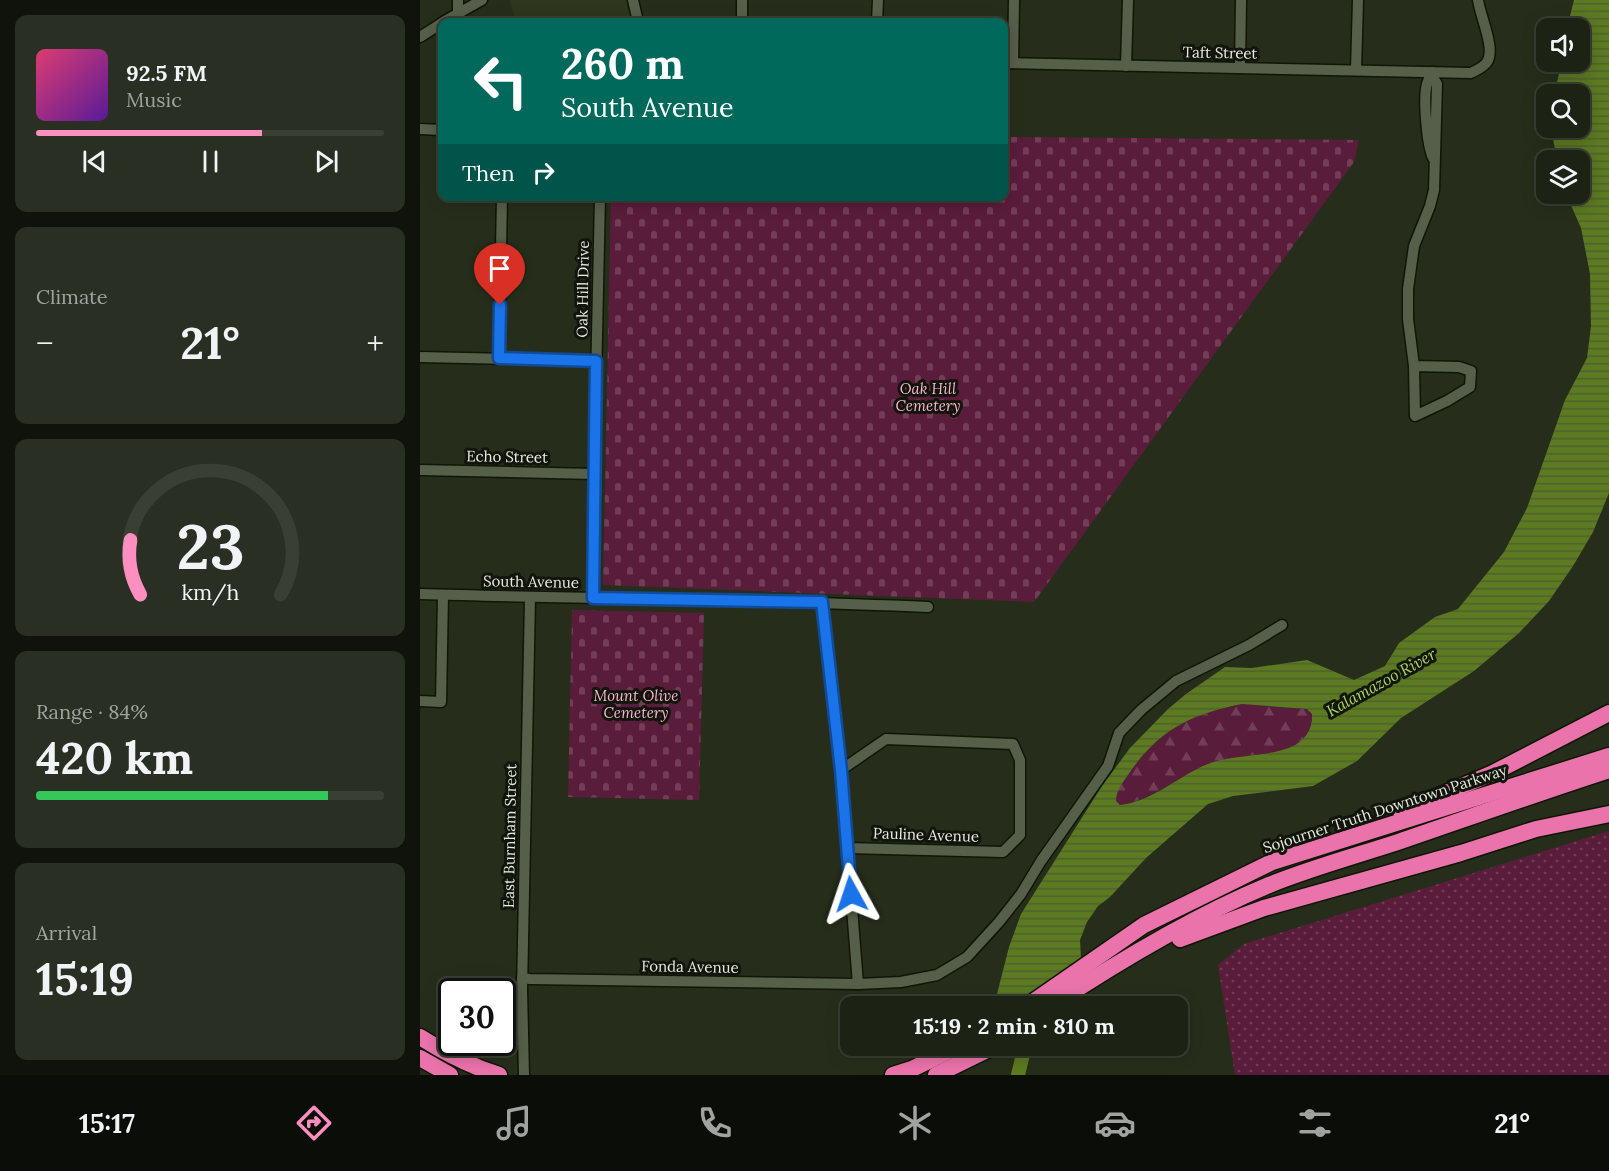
<!DOCTYPE html>
<html lang="en">
<head>
<meta charset="utf-8">
<style>
  :root { --surface:#1c2214; --page:#292f22; --text:#f1f3f6; --muted:#a0a4a0; --line:#3a3f34; --accent:#fd8ec0 }
  body { margin:0; font-family:Lora,serif; background:var(--page); color:var(--text); height:100vh; display:flex; flex-direction:column; font-size:22px; white-space:nowrap }
  * { box-sizing:border-box; margin:0 }
  p { font-size:20px; color:var(--muted) }
  .icon { flex:none; width:33px; height:33px; fill:none; stroke:currentColor; stroke-width:2; stroke-linecap:round; stroke-linejoin:round }
  .map { position:relative; flex:1; overflow:hidden }
  .details { display:flex; flex-direction:column; gap:15px; padding:15px; background:#0f130b; width:420px }
  .details>* { flex:none }
  .top-card { position:absolute; left:18px; top:18px; width:570px; height:183px; border-radius:12px; box-shadow:0 3px 15px #0003,0 0 0 2px var(--line); background:#00695c; color:#fff; overflow:hidden }
  .controls { position:absolute; left:1116px; top:18px; display:grid; gap:12px }
  .controls a { display:grid; place-items:center; width:54px; height:54px; border-radius:12px; background:var(--surface); box-shadow:0 3px 15px #0003,0 0 0 2px var(--line); font-size:30px }
  .speed { position:absolute; left:18px; top:978px; display:flex; gap:12px; font-size:30px; font-weight:700; text-align:center }
  .speed>* { display:grid; place-content:center; width:78px; height:78px; border-radius:50%; background:var(--surface); box-shadow:0 3px 15px #0003,0 0 0 2px var(--line); line-height:1 }
  .speed .limit { border:3px solid #111; border-radius:9px; background:#fff; color:#111 }
  .pin { position:absolute; display:grid; place-items:center; width:51px; height:51px; color:#fff; margin:-62px -26px; border-radius:50% 50% 50% 0; rotate:-45deg; box-shadow:0 0 6px #0007 }
  .pin .icon { rotate:45deg }
  .me { position:absolute; width:66px; margin:-33px; rotate:355deg; stroke-linejoin:round; filter:drop-shadow(0 0 4px #0008) }
  .turn { display:flex; align-items:center; gap:21px; height:126px; padding:0 24px; font-size:27px }
  .turn .icon { width:78px; height:78px; stroke-width:2.5 }
  .turn b { display:block; font-size:42px; line-height:51px }
  .then { display:flex; align-items:center; height:57px; padding:0 24px; background:#0003; gap:12px; font-size:22px }
  .big { font-size:45px; font-weight:800; line-height:1.1 }
  .details .tile { flex:1; display:flex; flex-direction:column; justify-content:center; gap:9px; min-width:0; padding:0 21px; border-radius:12px; background:var(--page) }
  .details .dial { align-items:center; gap:0 }
  .dial svg { height:156px; overflow:visible; fill:none; stroke:var(--line); stroke-width:7; stroke-linecap:round; text-anchor:middle }
  .dial text { fill:var(--text); stroke:none }
  .song { display:flex; align-items:center; gap:18px }
  .cover { width:72px; height:72px; border-radius:9px; background:linear-gradient(135deg,hsl(340 70% 55%),hsl(270 70% 35%)) }
  .played { height:6px; border-radius:3px; background:linear-gradient(90deg,var(--accent) 65%,var(--line) 65%) }
  .keys { display:flex; justify-content:space-around; direction:ltr }
  .heat { display:flex; justify-content:space-between; align-items:center; font-size:33px; direction:ltr }
  .charge { height:9px; border-radius:4px; background:linear-gradient(90deg,#34c759 84%,var(--line) 0) }
  .trip { position:absolute; left:420px; top:996px; width:348px; height:60px; border-radius:12px; background:var(--surface); box-shadow:0 3px 15px #0003,0 0 0 2px var(--line); font-weight:800; line-height:60px; text-align:center }
  .menu { display:flex; height:96px; justify-content:space-around; align-items:center; background:#0b0e08; color:var(--muted) }
  .menu .icon { width:42px; height:42px }
  .menu .on { color:var(--accent) }
  .menu b { font-size:27px; color:var(--text) }
  main { display:flex; flex:1; min-height:0 }
  .map>svg:first-child { display:block }
</style>
</head>
<body>
<main>
<section class="details">
<div class="tile">
<div class="song"><i class="cover"></i><div><b>92.5 FM</b><p>Music</p></div></div>
<div class="played"></div>
<div class="keys"><svg class="icon" aria-label="previous" viewBox="0 0 24 24"><path d="M18 5L8 12l10 7zM5 5v14"/></svg><svg class="icon" aria-label="pause" viewBox="0 0 24 24"><path d="M8 5v14M16 5v14"/></svg><svg class="icon" aria-label="next" viewBox="0 0 24 24"><path d="M6 5l10 7-10 7zM19 5v14"/></svg></div>
</div>
<div class="tile"><p>Climate</p>
<div class="heat"><a>−</a><b class="big">21°</b><a>+</a></div>
</div>
<div class="tile dial"><svg viewBox="0 0 100 80">
<path d="M14 69A42 42 0 1 1 86 69"/>
<path d="M14 69A42 42 0 0 1 9 41" stroke="#fd8ec0"/>
<text x="50" y="56" font-size="32" font-weight="700">23</text>
<text x="50" y="72" font-size="11">km/h</text>
</svg></div>
<div class="tile"><p>Range · 84%</p><b class="big">420 km</b><div class="charge"></div></div>
<div class="tile"><p>Arrival</p><b class="big">15:19</b></div>
</section>
<div class="map">
<svg width="1189" height="1075" viewBox="0 0 1189 1075">
  <defs>
    <pattern id="grass-dots" width="8" height="8" patternUnits="userSpaceOnUse" patternTransform="scale(1.5)"><rect width="8" height="8" fill="#5a1c3b"/><path d="M2 2h.1M6 6h.1" fill="none" stroke="#723d57" stroke-width="1.8" stroke-linecap="round"/></pattern>
    <pattern id="forest-firs" width="22" height="20" patternUnits="userSpaceOnUse" patternTransform="scale(1.5)"><rect width="22" height="20" fill="#5a1c3b"/><path d="M5 1l3.5 6h-7zM16 11l3.5 6h-7z" fill="#723d57"/></pattern>
    <pattern id="cemetery-stones" width="16" height="16" patternUnits="userSpaceOnUse" patternTransform="scale(1.5)"><rect width="16" height="16" fill="#5a1c3b"/><path d="M2 7V4a2 2 0 0 1 4 0v3zM10 15v-3a2 2 0 0 1 4 0v3z" fill="#723d57"/></pattern>
    <pattern id="water-rules" width="6" height="5" patternUnits="userSpaceOnUse" patternTransform="scale(1.5)"><rect width="6" height="5" fill="#5c7a20"/><path d="M0 2.5h6" fill="none" stroke="#506032"/></pattern>
  </defs>
  <rect width="100%" height="100%" fill="#262e1b"/>
  <path fill="#2d371d" d="M89,0H210L216,22H97Z"/>
  <path fill="url(#grass-dots)" d="M1189,831V1075H815L798,965L824,944Z"/>
  <path fill="url(#forest-firs)" d="M822,704L887,709L892,714C893,729 885,741 871,747C851,756 815,755 793,762C761,773 735,800 700,805L695,801C696,790 704,781 710,772C740,729 772,714 822,704Z"/>
  <g fill="url(#cemetery-stones)">
    <path d="M584,137L939,140L934,162L614,602L183,585L191,197L584,196Z"/>
    <path d="M152,610L284,613L279,800L148,797Z"/>
  </g>
  <path fill="url(#water-rules)" fill-rule="evenodd" d="M1154,0H1189V493L1173,532L1153,566L1129,601L1099,633L1054,671L981,718L937,761L893,786L813,796L788,804L726,858L690,897L678,906L667,922L660,940L661,959L591,1006H572L577,994L589,947L601,914L682,786L710,748L748,709L766,694L805,667L832,668L887,660L934,680L965,666L979,643L1015,617L1038,609L1084,552L1107,508L1145,400L1167,358L1171,326L1170,274L1161,228L1146,194H1160V160H1137L1131,128H1160V94H1134L1142,62H1160V28H1147ZM822,704L887,709L892,714C893,729 885,741 871,747C851,756 815,755 793,762C761,773 735,801 700,805L696,801C696,790 704,781 710,772C740,729 772,714 822,704Z"/>
  <g fill="none" stroke-linecap="round" stroke-linejoin="round">
    <path stroke="#5c7a20" stroke-width="14" d="M598,1075L605,1046"/>
    <g stroke="#0f1605" stroke-width="13">
      <g id="minor">
        <path d="M38,0V15"/>
        <path d="M213,0L218,22"/>
        <path d="M23,22L62,0"/>
        <path d="M322,22V0"/>
        <path d="M457,22L458,0"/>
        <path d="M0,37L22,23"/>
        <path d="M584,63L1051,73C1056,70 1063,68 1067,62C1076,49 1060,16 1058,0"/>
        <path d="M593,63L594,0"/>
        <path d="M706,66L708,0"/>
        <path d="M820,68L821,0"/>
        <path d="M936,70L938,0"/>
        <path d="M1012,72C1011,75 1009,78 1008,81C1002,94 1007,145 1013,158"/>
        <path d="M0,129L22,130"/>
        <path d="M0,357L176,361"/>
        <path d="M79,358L82,196"/>
        <path d="M994,366L1039,367L1051,371L1050,387L1027,401L995,416L994,366L988,319V289L994,246L1010,206L1014,190L1017,84L1012,76"/>
        <path d="M0,470L174,474"/>
        <path d="M0,594C170,599 339,599 508,607"/>
        <path d="M173,598L174,474L180,196"/>
        <path d="M402,602L421,770L438,984"/>
        <path d="M0,701L21,702L23,595"/>
        <path d="M421,770L466,739L593,744L600,760V835L583,852L427,848"/>
        <path d="M102,978L110,979L438,984L481,982L517,975L547,957L579,922L601,894L621,861L688,766L699,733L721,710L756,681L829,645L862,625"/>
        <path d="M104,1075L102,990L110,598"/>
      </g>
    </g>
    <g stroke="#0f1605" stroke-width="19">
      <g id="highway">
        <path d="M981,812L1073,773L1189,713"/>
        <path d="M760,939L844,908L1041,853L1116,829L1189,814"/>
        <path d="M607,1006L724,925L852,862L1189,756"/>
        <path d="M631,1006C699,961 772,917 849,885C891,868 935,856 978,842C1048,818 1118,793 1189,770"/>
        <path d="M0,1037C25,1053 50,1066 79,1075"/>
        <path d="M0,1058L30,1075"/>
        <path d="M473,1075L492,1069L539,1046"/>
        <path d="M516,1075L575,1046"/>
      </g>
    </g>
    <use href="#minor" stroke="#565f4a" stroke-width="10"/>
    <use href="#highway" stroke="#eb73ac" stroke-width="16"/>
  </g>
  <g fill="none" stroke-linecap="round" stroke-linejoin="round">
    <g stroke="#114b97" stroke-width="15">
      <path id="route" d="M80,305L79,358L176,361L173,598L402,602L421,770L431,894"/>
    </g>
    <use href="#route" stroke="#1a73e8" stroke-width="10"/>
  </g>
  <g text-anchor="middle" stroke-width="6" stroke-linejoin="round" paint-order="stroke">
    <g font-size="15" fill="#e5eade" stroke="#11150c">
      <text transform="translate(800 53) rotate(1)" y="5">Taft Street</text>
      <text transform="translate(163 289) rotate(-89)" y="5">Oak Hill Drive</text>
      <text transform="translate(87 457) rotate(1)" y="5">Echo Street</text>
      <text transform="translate(111 582) rotate(1)" y="5">South Avenue</text>
      <text transform="translate(965 809) rotate(-18)" y="5">Sojourner Truth Downtown Parkway</text>
      <text transform="translate(506 835) rotate(2)" y="5">Pauline Avenue</text>
      <text transform="translate(90 836) rotate(-89)" y="5">East Burnham Street</text>
      <text transform="translate(270 967) rotate(1)" y="5">Fonda Avenue</text>
    </g>
    <g font-size="15" font-style="italic" fill="#fab3d0" stroke="#11150c">
      <text x="508" y="394">Oak Hill<tspan x="508" dy="17">Cemetery</tspan></text>
      <text x="216" y="701">Mount Olive<tspan x="216" dy="17">Cemetery</tspan></text>
    </g>
    <g font-size="16" font-style="italic" fill="#aad360" stroke="#11150c">
      <text transform="translate(961 682) rotate(-29)" y="6">Kalamazoo River</text>
    </g>
  </g>
</svg>
<div class="controls">
<a><svg class="icon" aria-label="sound" viewBox="0 0 24 24"><path d="M4 9h4l5-4v14l-5-4H4zM17 9q2 3 0 6"/></svg></a>
<a><svg class="icon" aria-label="search" viewBox="0 0 24 24"><circle cx="10" cy="10" r="6"/><path d="M15 15l6 6"/></svg></a>
<a><svg class="icon" aria-label="layers" viewBox="0 0 24 24"><path d="M12 4l9 5-9 5-9-5zM3 14l9 5 9-5"/></svg></a>
</div>
<div class="speed"><div class="limit">30</div></div>
<div class="pin" style="left:80px;top:305px;background:#d93025"><svg class="icon" aria-label="arrive" viewBox="0 0 24 24"><path d="M6 21V4h12l-3 4 3 4H6"/></svg></div>
<svg class="me" style="left:431px;top:894px" viewBox="-20 -20 40 40"><path d="M0-17L14 15 0 8-14 15z" fill="#1a73e8" stroke="#fff" stroke-width="4"/></svg>
<div class="trip">15:19 · 2 min · 810 m</div>
<div class="top-card">
<div class="turn"><svg class="icon" aria-label="left" viewBox="0 0 24 24"><path d="M17 20v-9H6M10 6l-5 5 5 5"/></svg><div><b>260 m</b>South Avenue</div></div>
<div class="then">Then<svg class="icon" aria-label="right" viewBox="0 0 24 24"><path d="M7 20v-9h11M14 6l5 5-5 5"/></svg></div>
</div>
</div>
</main>
<nav class="menu">
<b>15:17</b>
<svg class="icon on" aria-label="directions" viewBox="0 0 24 24"><path d="M12 3l9 9-9 9-9-9zM9 14v-3h6M13 9l2 2-2 2"/></svg>
<svg class="icon" aria-label="music" viewBox="0 0 24 24"><path d="M9 18V5l10-2v13"/><circle cx="6" cy="18" r="3"/><circle cx="16" cy="16" r="3"/></svg>
<svg class="icon" aria-label="phone" viewBox="0 0 24 24"><path d="M5 4h4l2 5-3 2q2 4 5 5l2-3 5 2v4C11 20 4 13 5 4z"/></svg>
<svg class="icon" aria-label="climate" viewBox="0 0 24 24"><path d="M12 3v18M4 7l16 10M4 17L20 7"/></svg>
<svg class="icon" aria-label="car" viewBox="0 0 24 24"><path d="M5 17H2v-5l4-1 3-4h7l3 4 3 1v5h-3M9 17h6M6 11h13"/><circle cx="7" cy="17" r="2"/><circle cx="17" cy="17" r="2"/></svg>
<svg class="icon" aria-label="filters" viewBox="0 0 24 24"><path d="M4 7h16M4 17h16"/><circle cx="9" cy="7" r="2"/><circle cx="15" cy="17" r="2"/></svg>
<b>21°</b>
</nav>
</body>
</html>
